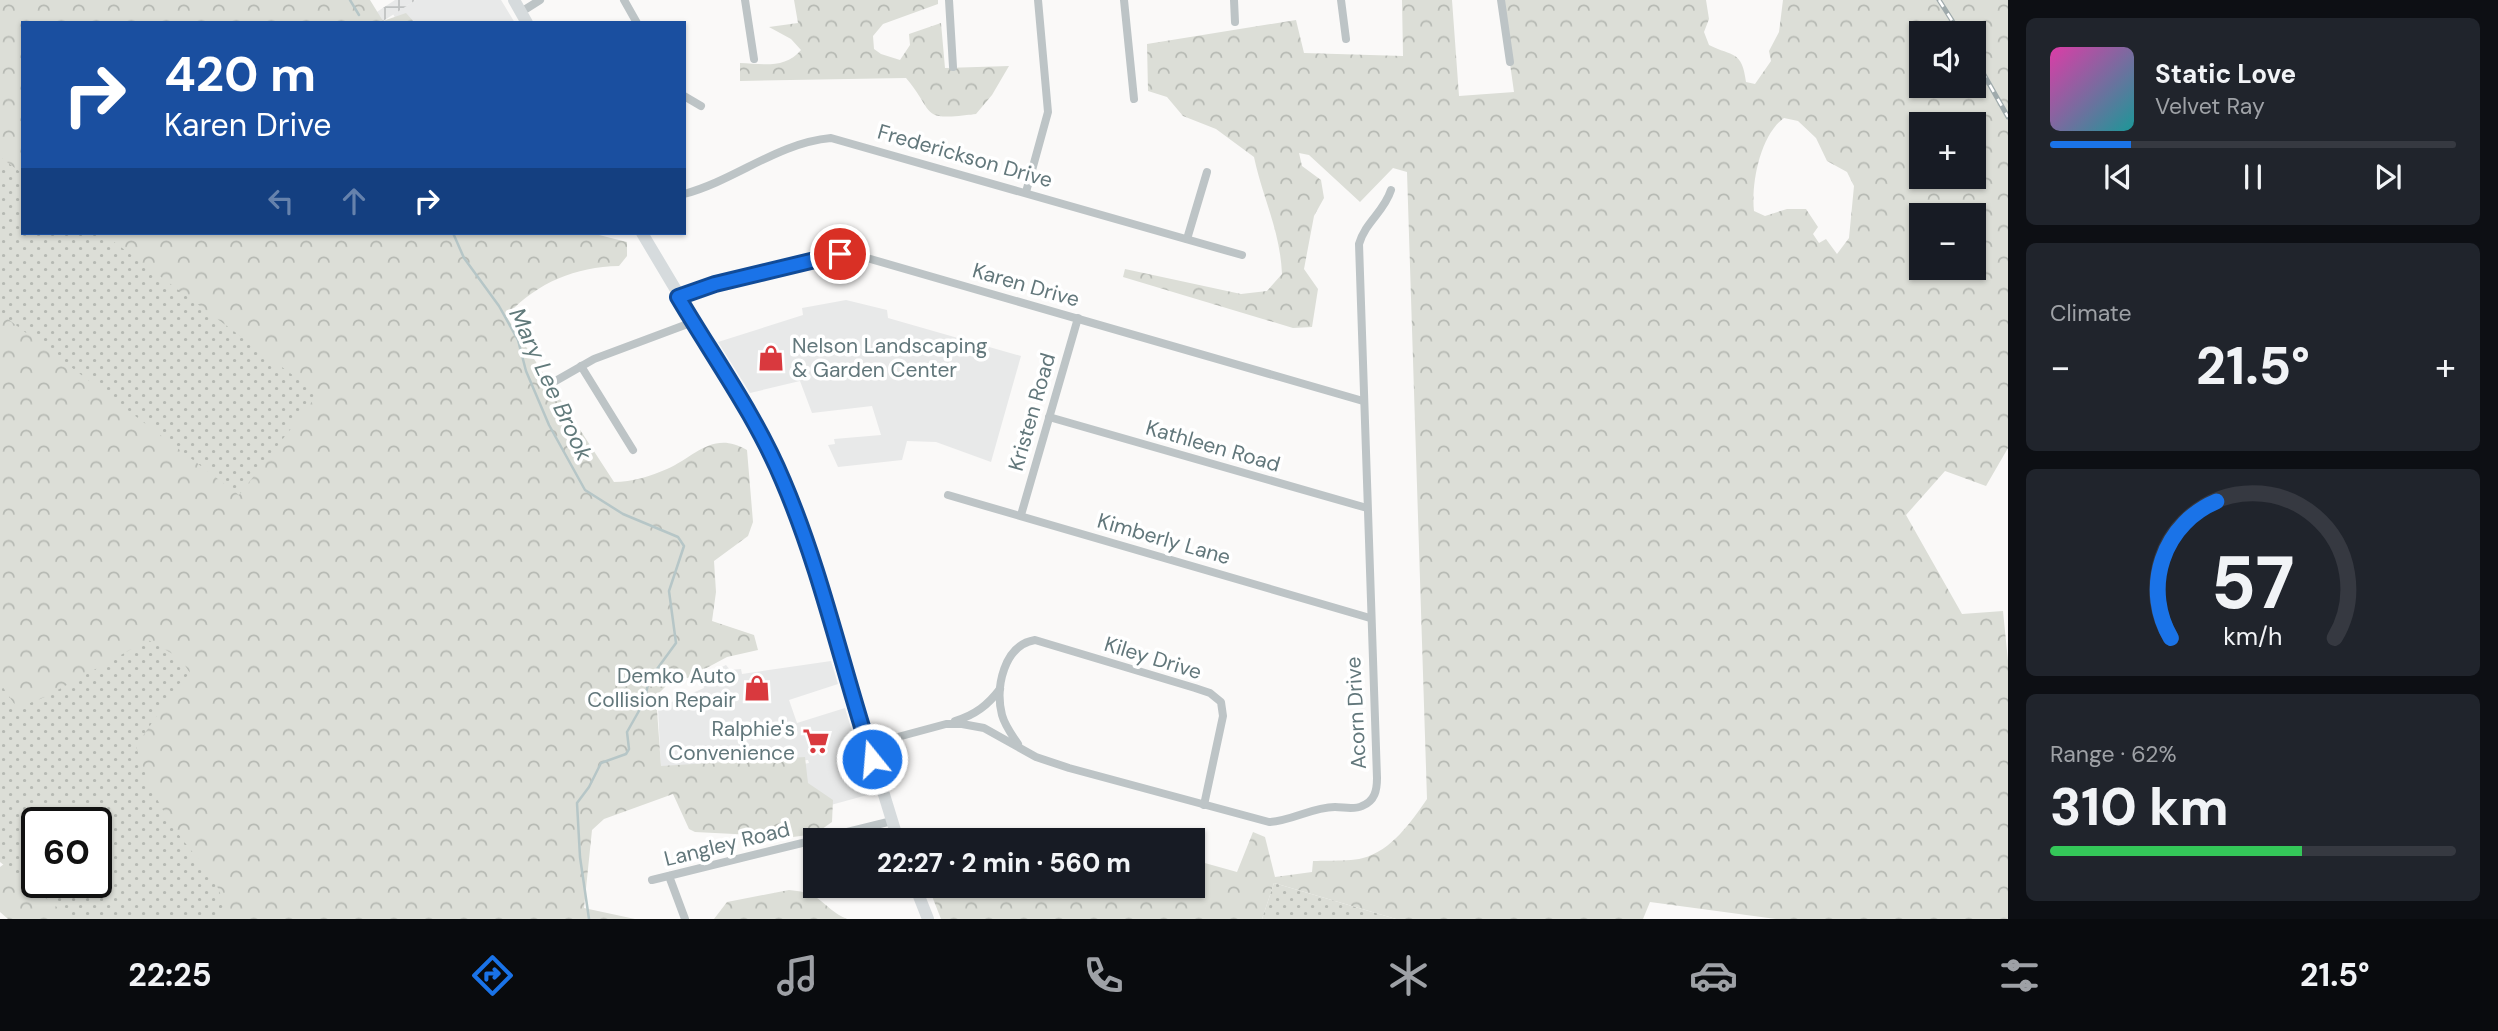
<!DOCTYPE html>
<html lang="en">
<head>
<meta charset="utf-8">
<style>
  :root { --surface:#171b24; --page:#20242c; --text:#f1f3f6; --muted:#9ea1a6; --line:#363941; --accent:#1a73e8 }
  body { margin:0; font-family:"DM Sans",sans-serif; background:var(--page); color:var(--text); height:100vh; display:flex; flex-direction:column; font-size:26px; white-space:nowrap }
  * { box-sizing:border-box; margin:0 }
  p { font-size:23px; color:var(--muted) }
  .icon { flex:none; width:38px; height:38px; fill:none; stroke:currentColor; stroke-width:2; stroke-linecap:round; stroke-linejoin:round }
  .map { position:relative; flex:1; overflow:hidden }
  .panel { display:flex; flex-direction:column; gap:18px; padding:18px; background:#0d0f14; width:490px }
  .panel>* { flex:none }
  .hud { position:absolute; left:21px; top:21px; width:665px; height:214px; border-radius:0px; box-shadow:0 2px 5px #0004; background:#1a4fa0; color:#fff; overflow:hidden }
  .controls { position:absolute; left:1909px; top:21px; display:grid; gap:14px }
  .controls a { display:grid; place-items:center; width:77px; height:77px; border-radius:0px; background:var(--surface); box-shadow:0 2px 5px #0004; font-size:35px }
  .speed { position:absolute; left:21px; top:807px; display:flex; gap:14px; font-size:35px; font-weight:700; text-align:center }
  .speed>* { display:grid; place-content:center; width:91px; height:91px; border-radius:50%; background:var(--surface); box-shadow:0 2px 5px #0004; line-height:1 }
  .speed .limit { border:4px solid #111; border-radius:10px; background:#fff; color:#111 }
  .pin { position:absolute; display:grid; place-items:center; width:60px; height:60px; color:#fff; margin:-30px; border:4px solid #fff; border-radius:50%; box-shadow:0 2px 7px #0007 }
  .me { position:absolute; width:77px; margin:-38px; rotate:343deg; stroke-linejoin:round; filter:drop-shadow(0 0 5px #0008) }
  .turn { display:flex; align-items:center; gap:24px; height:147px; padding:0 28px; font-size:32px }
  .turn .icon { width:91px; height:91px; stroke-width:2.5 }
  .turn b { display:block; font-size:49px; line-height:60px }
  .lanes { display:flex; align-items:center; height:66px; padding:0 28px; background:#0003; justify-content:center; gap:35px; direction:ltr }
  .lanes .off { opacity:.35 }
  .big { font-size:52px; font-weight:800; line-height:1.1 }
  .panel .widget { flex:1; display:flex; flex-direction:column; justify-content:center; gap:10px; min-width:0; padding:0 24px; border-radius:10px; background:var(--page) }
  .panel .dial { align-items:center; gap:0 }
  .dial svg { height:182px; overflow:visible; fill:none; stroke:var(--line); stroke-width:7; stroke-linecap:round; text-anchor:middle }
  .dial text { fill:var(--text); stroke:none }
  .song { display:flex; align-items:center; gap:21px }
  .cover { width:84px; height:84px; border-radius:10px; background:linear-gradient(135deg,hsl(320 70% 55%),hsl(180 70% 35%)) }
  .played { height:7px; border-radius:4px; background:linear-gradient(90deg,var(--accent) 20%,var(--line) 20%) }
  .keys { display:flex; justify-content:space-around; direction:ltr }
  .heat { display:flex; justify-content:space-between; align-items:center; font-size:38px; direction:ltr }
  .charge { height:10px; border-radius:5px; background:linear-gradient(90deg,#34c759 62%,var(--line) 0) }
  .trip { position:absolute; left:803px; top:828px; width:402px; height:70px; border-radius:0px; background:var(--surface); box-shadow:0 2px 5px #0004; font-weight:800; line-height:70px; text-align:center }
  .dock { display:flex; height:112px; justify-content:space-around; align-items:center; background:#090b0e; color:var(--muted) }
  .dock .icon { width:49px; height:49px }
  .dock .current { color:var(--accent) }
  .dock b { font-size:32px; color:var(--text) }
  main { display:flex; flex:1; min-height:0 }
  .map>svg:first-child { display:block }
</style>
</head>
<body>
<main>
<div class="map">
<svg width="2008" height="919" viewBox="0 0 2008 919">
  <defs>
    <pattern id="industrial-grid" width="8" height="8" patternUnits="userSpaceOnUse" patternTransform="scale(1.75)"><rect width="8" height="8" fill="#e8e9e9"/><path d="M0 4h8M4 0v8" fill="none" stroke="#bfc2c2"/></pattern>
    <pattern id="forest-crowns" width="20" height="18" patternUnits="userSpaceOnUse" patternTransform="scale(1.75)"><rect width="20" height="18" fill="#dcded7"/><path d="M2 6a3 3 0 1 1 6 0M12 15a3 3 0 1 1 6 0" fill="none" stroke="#b6b9b3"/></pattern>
    <pattern id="park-dots" width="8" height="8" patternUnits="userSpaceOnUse" patternTransform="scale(1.75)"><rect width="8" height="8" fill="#dcded7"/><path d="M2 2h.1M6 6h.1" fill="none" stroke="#b6b9b3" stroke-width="1.8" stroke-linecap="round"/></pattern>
  </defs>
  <rect width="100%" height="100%" fill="#faf9f8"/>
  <g fill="#e8e9e9">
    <path d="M416,0H501L515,23H398L393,14Z"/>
    <path d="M846,300L887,310L888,318L1021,356L991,462L936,442L907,441L902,460L838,467L828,445L835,444L834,439L881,435L872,406L812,413L800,381L750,393L718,342L803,315L802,308Z"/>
    <path d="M831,661L838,684L789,700L797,723L845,708L871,794L809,811L792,766L809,763L808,760L661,770L658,708L704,688L701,677L726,665L730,670L741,669L742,674Z"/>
  </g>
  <path fill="url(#industrial-grid)" d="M395,0H416L380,23H360Z"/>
  <g fill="url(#forest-crowns)" fill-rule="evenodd">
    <path d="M0,0H370L383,21L406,13L415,23H23V233H591L627,242V256L619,266C574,267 537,283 506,316L614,482C632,482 651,476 667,469C696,456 713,430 747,450L753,522L748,536L714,561L716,592L712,621L754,635L758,650L727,657L688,678L675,677L656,696L661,766L805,757L808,783L833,800L832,822L815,834L793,837L695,832L689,829L673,794L604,819L592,830L584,908L635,919H8L0,912V867L4,864L0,861ZM37,822H96V882H37Z"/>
    <path d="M794,0H938V4L883,24L873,36L874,49L881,54L900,60L910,45L909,34L941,23L945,68L1009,66L992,95L976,114C918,121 937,115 906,78L740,81V63C763,64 785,69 801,50L791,39L769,27L798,23Z"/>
    <path d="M1402,0H1452L1459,96L1514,92L1501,0H1706L1709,19L1704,32L1709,45C1733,57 1742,50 1746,82L1755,84L1771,61L1769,51L1779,32L1783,0H2008V448L1986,486L1945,471L1906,515L1962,614L2003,611L2008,661V919H1776L1650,902L1643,919H1396L1274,883L1262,919H941L928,886H1194V860L1237,872L1253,832L1265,837L1275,877L1312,872L1313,861C1328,860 1348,862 1363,858C1391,851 1412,821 1427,799L1407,172L1393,168L1360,202L1309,155L1299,153L1302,166L1321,180L1324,198L1314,216L1304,269L1318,289L1312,327L1293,328L1123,277L1125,269L1241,294L1267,291L1282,274C1280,230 1263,199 1254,157L1216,129L1183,116L1167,97L1148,91L1147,44L1296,20L1304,53L1403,56ZM1922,33H1974V86H1922ZM1784,118L1798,121L1816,138L1827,161L1847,172L1854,186L1849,238L1837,254L1826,239L1819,243L1813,234L1818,227L1806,209H1787L1765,216L1754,211C1751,184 1760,135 1784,118ZM1922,124H1974V177H1922ZM1922,215H1974V268H1922Z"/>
    <path d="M789,890C825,893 820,907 847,919H714L727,902Z"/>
  </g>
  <g fill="url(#park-dots)" fill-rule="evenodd">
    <path d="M0,157L23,174V233H102L318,394L239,495L0,313Z"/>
    <path d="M148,640L180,658L190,673L178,685L136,746C145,777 160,809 179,835C201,865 223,879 225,919H72L0,862V683L17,708L45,697ZM37,822H96V882H37Z"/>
    <path d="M1274,883L1396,919H1262Z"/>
  </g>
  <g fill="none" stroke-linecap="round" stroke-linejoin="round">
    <g stroke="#b6c6c7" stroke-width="2.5">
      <path d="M350,0L359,15"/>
      <path d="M453,233L464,258L499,306L518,340L526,371L549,425L585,490L623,514L678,537L684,546L669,591L676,643L649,680L644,702L627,732L629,749L626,754L601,763L589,787L577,803L580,857L589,919"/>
    </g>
    <g stroke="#bdc4c6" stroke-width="8">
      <path d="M624,0L637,23"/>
      <path d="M745,0L754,59"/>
      <path d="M949,0L953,67"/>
      <path d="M1124,0L1134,99"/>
      <path d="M1234,0L1235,22"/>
      <path d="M1341,0L1346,39"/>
      <path d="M1501,0L1510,62"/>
      <path d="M521,12L540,0"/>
      <path d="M684,96L701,106"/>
      <path d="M1026,192L1048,112L1038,0"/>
      <path d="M684,194C736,180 777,143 831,138L1242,255"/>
      <path d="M1187,239L1207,172"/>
      <path d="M678,297L816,257L853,254L1363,401"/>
      <path d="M581,366L633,450"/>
      <path d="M552,383L594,359L693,322"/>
      <path d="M1049,417L1367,508"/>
      <path d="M948,495L1370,618"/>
      <path d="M1021,515L1078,318"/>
      <path d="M955,721C975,715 988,705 1000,689"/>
      <path d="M1018,744C1012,735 1005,726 1002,715C995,687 1004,645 1035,640L1195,688L1210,693L1221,702L1223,716L1204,805"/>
      <path d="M868,745L946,724H962L984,728L1036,757L1069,768L1269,822C1292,821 1312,807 1335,807C1344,807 1354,810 1362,806C1375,801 1377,790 1377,778L1359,244C1366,221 1384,212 1391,190"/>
      <path d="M669,876L685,919"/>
      <path d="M652,880L892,821"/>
    </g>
    <g stroke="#d6dbdd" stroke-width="12">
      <path d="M514,0L527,23"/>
      <path d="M642,233L751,416L783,481L818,580L898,840"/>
      <path d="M915,886L928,919"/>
    </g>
    <g stroke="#9faaac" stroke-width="5">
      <g id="rail">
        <path d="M1939,0L1960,33"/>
        <path d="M1974,57L2008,117"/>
      </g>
    </g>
    <use href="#rail" stroke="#fff" stroke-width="2.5" stroke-dasharray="8" stroke-linecap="butt"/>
  </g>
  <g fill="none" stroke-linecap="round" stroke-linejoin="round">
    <g stroke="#114b97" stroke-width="18">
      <path id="route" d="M840,254L715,284L678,297C714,358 756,416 783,481C821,570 842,667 872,759"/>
    </g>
    <use href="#route" stroke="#1a73e8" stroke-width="12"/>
  </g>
  <defs>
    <g id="shop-bare" transform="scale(2.1)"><path d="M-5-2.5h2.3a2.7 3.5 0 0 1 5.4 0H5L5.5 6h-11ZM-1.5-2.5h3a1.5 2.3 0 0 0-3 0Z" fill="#d9393e" stroke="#fff" stroke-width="2.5" paint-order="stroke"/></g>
    <g id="supermarket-bare" transform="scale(2.1)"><path d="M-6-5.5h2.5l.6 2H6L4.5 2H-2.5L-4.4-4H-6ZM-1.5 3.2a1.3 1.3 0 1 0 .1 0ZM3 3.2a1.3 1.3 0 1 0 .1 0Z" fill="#d9393e" stroke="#fff" stroke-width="2.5" paint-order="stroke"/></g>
  </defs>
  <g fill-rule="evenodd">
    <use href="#shop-bare" x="771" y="358"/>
    <use href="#shop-bare" x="757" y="688"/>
    <use href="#supermarket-bare" x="816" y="741"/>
  </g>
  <g text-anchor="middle" stroke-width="7" stroke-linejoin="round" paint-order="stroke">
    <g font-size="21" fill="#62777b" stroke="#fff">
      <text transform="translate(965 156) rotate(16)" y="7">Frederickson Drive</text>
      <text transform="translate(1026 285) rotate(16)" y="7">Karen Drive</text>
      <text transform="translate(1032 412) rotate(-74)" y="7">Kristen Road</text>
      <text transform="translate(1213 446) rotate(16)" y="7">Kathleen Road</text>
      <text transform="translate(1164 539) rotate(16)" y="7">Kimberly Lane</text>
      <text transform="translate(1153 658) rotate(17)" y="7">Kiley Drive</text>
      <text transform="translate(1356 713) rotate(-93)" y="7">Acorn Drive</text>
      <text transform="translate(727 844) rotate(-14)" y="7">Langley Road</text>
    </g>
    <g font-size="21" fill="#62777b" stroke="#fff" text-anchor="end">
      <text x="792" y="353" text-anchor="start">Nelson Landscaping<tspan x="792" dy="24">&amp; Garden Center</tspan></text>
      <text x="736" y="683">Demko Auto<tspan x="736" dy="24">Collision Repair</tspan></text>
      <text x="795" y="736">Ralphie's<tspan x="795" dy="24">Convenience</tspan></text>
    </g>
    <g font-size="23" font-style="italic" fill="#617a7b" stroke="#fff">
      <text transform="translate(551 384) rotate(65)" y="8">Mary Lee Brook</text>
    </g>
  </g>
</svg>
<div class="controls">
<a><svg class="icon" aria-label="sound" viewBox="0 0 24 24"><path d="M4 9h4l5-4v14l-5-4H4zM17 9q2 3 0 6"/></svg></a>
<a>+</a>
<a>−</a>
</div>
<div class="speed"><div class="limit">60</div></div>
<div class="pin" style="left:840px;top:254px;background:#d93025"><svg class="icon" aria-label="arrive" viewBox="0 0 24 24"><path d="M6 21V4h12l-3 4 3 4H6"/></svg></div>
<svg class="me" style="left:872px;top:759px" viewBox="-20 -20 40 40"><circle r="17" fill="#1a73e8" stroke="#fff" stroke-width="3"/><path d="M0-11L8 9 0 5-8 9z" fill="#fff"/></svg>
<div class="trip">22:27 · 2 min · 560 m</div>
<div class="hud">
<div class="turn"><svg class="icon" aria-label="right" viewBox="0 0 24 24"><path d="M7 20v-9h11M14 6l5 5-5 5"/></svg><div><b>420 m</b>Karen Drive</div></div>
<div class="lanes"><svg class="icon off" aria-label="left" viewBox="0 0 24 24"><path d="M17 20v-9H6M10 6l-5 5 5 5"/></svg><svg class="icon off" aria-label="ahead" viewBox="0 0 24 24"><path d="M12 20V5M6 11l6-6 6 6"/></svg><svg class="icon" aria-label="right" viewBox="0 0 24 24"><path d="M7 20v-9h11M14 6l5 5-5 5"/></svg></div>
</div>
</div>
<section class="panel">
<div class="widget">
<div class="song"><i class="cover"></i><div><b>Static Love</b><p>Velvet Ray</p></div></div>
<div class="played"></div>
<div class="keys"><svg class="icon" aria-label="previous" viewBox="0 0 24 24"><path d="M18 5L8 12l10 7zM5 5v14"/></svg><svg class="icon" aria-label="pause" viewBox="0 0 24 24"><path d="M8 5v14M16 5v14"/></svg><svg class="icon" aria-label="next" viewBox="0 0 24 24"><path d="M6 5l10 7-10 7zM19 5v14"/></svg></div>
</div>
<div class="widget"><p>Climate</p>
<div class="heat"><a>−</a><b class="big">21.5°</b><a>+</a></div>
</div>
<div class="widget dial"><svg viewBox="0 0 100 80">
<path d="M14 69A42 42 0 1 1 86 69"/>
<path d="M14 69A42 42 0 0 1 34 9" stroke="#1a73e8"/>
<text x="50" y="56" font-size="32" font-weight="700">57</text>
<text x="50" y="72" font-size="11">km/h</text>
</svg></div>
<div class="widget"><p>Range · 62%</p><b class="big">310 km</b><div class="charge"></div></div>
</section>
</main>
<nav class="dock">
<b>22:25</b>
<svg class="icon current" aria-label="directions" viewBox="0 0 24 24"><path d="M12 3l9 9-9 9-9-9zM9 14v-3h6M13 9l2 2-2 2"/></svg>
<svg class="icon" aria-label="music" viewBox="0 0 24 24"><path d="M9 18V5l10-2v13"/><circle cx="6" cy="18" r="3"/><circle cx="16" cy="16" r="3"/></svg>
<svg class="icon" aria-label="phone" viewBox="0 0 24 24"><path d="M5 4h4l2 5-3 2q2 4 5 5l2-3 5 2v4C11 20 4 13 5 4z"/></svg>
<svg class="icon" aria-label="climate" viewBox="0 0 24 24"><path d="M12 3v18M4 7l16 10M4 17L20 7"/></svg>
<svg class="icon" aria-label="car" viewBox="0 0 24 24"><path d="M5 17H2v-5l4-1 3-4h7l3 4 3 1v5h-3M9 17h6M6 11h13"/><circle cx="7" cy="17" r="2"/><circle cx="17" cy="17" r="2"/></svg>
<svg class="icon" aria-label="filters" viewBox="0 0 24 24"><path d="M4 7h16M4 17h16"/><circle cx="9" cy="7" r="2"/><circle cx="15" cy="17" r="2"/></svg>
<b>21.5°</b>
</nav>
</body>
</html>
